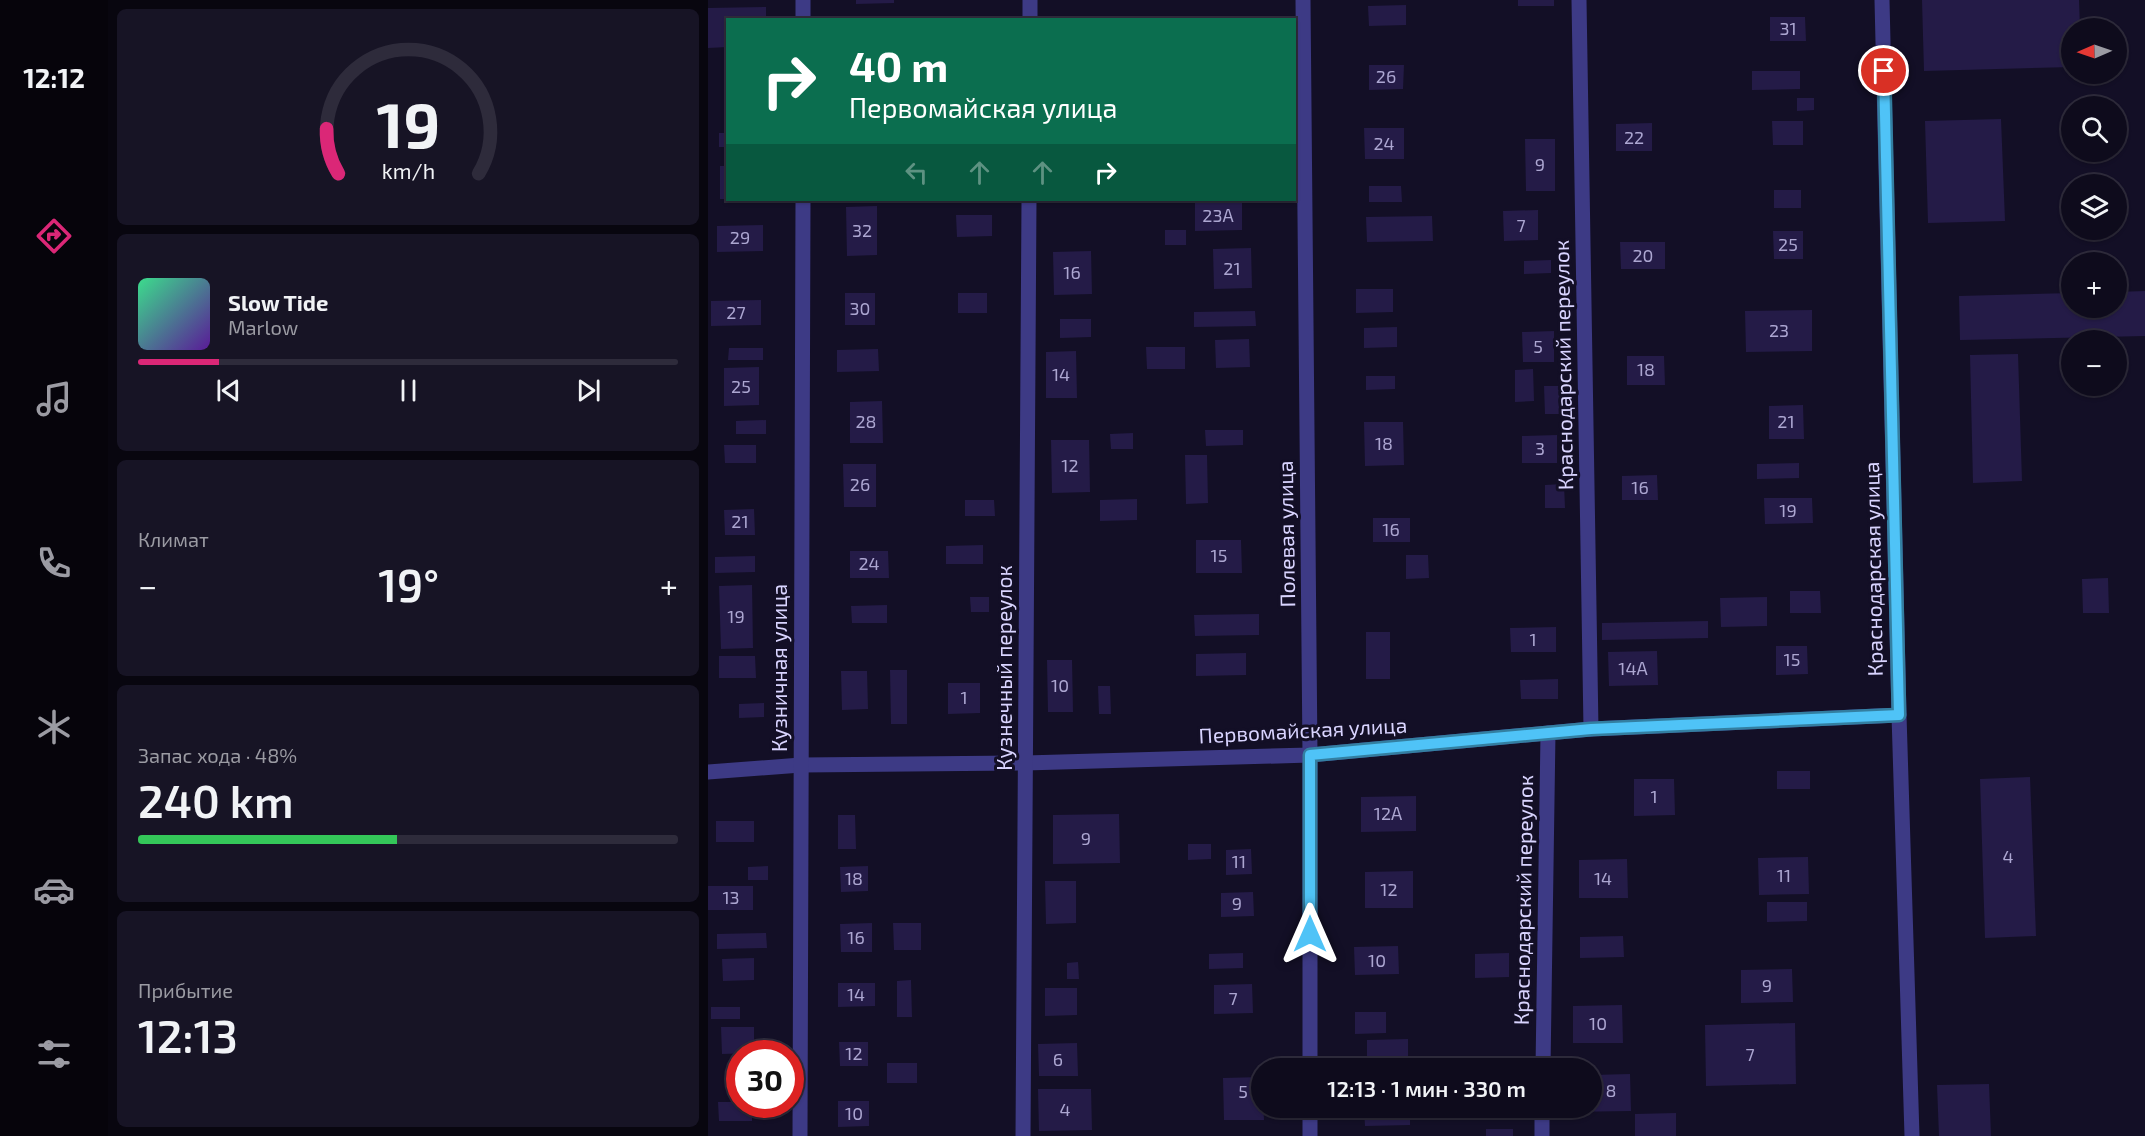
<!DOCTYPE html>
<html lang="ru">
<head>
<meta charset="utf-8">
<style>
  :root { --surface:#0e0b1c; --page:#171425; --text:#f1f3f6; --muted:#9b9ba3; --line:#2e2b3b; --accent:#db2777 }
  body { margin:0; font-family:"Exo 2",sans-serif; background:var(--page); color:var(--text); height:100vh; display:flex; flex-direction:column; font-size:22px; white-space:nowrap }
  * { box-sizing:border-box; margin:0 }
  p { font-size:20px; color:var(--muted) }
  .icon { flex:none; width:33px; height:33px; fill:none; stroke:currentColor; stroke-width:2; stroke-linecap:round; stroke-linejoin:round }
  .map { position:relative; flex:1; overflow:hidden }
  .panel { display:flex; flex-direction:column; gap:9px; padding:9px; background:#08060f; width:600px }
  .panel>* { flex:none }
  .guide { position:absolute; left:18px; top:18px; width:570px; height:183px; border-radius:0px; box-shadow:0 2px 4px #0004,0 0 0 2px var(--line); background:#0b6e4f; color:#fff; overflow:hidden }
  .needle { width:39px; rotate:268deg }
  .controls { position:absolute; left:1353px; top:18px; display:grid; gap:12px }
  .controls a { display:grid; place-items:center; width:66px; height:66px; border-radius:50%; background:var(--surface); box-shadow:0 2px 4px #0004,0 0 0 2px var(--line); font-size:30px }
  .speed { position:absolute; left:18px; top:1040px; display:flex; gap:12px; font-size:30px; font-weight:700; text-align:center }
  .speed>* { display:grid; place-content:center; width:78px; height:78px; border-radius:50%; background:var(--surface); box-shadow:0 2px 4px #0004,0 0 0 2px var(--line); line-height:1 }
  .speed .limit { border:9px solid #d22; background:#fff; color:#111 }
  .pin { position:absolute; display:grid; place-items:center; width:51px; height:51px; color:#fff; margin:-26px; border:3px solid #fff; border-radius:50%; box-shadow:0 2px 6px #0007 }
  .me { position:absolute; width:66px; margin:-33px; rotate:0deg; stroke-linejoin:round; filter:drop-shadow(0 0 4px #0008) }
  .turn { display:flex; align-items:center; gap:21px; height:126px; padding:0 24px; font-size:27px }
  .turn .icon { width:78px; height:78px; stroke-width:2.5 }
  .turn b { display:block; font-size:42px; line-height:51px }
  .lanes { display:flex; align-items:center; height:57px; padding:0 24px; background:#0003; justify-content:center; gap:30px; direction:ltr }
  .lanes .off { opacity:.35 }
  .big { font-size:45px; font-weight:600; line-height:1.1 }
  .panel .card { flex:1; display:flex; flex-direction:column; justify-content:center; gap:9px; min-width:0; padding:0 21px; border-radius:9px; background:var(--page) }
  .panel .dial { align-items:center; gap:0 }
  .dial svg { height:156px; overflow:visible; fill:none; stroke:var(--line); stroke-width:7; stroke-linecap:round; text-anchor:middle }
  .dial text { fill:var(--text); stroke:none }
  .song { display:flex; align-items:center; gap:18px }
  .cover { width:72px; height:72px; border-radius:9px; background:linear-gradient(135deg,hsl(150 70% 55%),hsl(270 70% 35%)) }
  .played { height:6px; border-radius:3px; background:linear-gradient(90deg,var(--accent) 15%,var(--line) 15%) }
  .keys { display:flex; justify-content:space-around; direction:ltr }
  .heat { display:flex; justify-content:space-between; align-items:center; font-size:33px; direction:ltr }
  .charge { height:9px; border-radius:4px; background:linear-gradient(90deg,#34c759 48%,var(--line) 0) }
  .trip { position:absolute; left:543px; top:1058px; width:351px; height:60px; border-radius:30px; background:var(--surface); box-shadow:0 2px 4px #0004,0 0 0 2px var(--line); font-weight:600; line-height:60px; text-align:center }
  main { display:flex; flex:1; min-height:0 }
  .menu { display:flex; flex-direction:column; width:108px; justify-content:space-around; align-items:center; background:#06040b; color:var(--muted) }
  .menu .icon { width:42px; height:42px }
  .menu .current { color:var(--accent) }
  .menu b { font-size:27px; color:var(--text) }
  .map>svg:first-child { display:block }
</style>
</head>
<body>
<main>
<nav class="menu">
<b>12:12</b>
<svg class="icon current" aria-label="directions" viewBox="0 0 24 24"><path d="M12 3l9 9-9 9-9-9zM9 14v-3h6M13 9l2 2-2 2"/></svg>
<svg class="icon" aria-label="music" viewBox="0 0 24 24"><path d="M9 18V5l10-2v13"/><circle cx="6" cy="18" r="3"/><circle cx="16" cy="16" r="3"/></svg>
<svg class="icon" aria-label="phone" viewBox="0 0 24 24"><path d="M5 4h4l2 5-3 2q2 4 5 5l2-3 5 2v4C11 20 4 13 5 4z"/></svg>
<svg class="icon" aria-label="climate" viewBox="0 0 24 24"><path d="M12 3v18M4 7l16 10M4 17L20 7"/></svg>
<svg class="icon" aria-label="car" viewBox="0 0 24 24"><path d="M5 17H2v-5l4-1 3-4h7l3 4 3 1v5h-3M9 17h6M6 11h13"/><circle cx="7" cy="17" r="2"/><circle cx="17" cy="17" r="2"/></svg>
<svg class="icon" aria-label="filters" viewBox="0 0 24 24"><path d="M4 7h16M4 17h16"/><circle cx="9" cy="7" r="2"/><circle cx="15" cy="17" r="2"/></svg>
</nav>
<section class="panel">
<div class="card dial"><svg viewBox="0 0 100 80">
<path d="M14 69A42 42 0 1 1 86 69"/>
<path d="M14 69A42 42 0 0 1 8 46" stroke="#db2777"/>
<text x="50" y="56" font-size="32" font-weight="700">19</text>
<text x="50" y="72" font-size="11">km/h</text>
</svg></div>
<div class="card">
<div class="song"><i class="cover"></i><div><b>Slow Tide</b><p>Marlow</p></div></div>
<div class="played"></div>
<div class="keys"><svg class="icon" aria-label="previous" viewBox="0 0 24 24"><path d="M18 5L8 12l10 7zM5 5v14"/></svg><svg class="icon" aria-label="pause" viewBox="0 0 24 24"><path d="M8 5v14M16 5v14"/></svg><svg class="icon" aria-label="next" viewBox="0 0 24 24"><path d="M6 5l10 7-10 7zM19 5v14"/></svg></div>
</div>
<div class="card"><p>Климат</p>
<div class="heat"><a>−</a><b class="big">19°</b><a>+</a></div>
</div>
<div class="card"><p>Запас хода · 48%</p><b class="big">240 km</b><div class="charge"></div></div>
<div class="card"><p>Прибытие</p><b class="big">12:13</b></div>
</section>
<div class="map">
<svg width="1437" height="1136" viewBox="0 0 1437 1136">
  <rect width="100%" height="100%" fill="#130f26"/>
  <g fill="#241b47">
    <path d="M148,0H186V3L148,4Z"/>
    <rect x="810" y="0" width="36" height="6"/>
    <path d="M1214,0H1371L1372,28H1364V67L1216,71Z"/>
    <path d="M698,5V25L661,26L660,6Z"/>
    <path d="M58,7V20H20V47L0,48V8Z"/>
    <path d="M1062,17H1097L1098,41H1062Z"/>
    <path d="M661,65H696L695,89L661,90Z"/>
    <path d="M1044,71H1092V89L1044,90Z"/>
    <path d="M1089,98H1106V110L1089,111Z"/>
    <path d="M1293,119L1297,221L1220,223L1217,121Z"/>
    <path d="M1064,121H1095V145H1065Z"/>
    <path d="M944,123V151H908V124Z"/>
    <path d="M656,128H696V159H657Z"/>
    <rect x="11" y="133" width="9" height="14"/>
    <path d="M817,139H847V191H818Z"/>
    <rect x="12" y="166" width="8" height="33"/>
    <path d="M661,186H693L694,202H661Z"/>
    <rect x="1066" y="190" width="27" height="18"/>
    <path d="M534,200V230L487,231V201Z"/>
    <path d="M169,206V255L139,256L138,207Z"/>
    <path d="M830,210V240L796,241L795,211Z"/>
    <path d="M248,215H284V236L249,237Z"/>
    <path d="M724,216L725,241L659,242L658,217Z"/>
    <path d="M55,225V251L9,252V226Z"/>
    <rect x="457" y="230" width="21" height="15"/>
    <path d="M1065,231H1095V259H1066Z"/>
    <path d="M912,242H957V269H913Z"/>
    <path d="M543,248L544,288L506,289L505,249Z"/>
    <path d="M383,251L384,294L346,295L345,252Z"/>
    <path d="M843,260V273L816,274V261Z"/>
    <path d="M648,289H685V312L648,313Z"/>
    <path d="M1437,291V336L1252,340L1251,296L1364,293V308H1408V292Z"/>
    <rect x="137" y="293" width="30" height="32"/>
    <rect x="250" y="293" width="29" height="20"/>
    <path d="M53,300V325L3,326V301Z"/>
    <path d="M1104,310V351L1038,352L1037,311Z"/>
    <path d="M547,311L548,326L486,327V312Z"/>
    <path d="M352,319H383V337L352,338Z"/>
    <path d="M689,327V347L656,348V328Z"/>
    <path d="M846,331V362H815L814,332Z"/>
    <path d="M541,339L542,367L508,368L507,340Z"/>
    <path d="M438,347H477V369H439Z"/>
    <path d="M21,348H55V360H20Z"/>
    <path d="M170,349L171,371L129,372V350Z"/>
    <path d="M368,351L369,398H338V352Z"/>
    <path d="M1310,354L1314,481L1265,483L1262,355Z"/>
    <path d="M919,356H956L957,385H919Z"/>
    <path d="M51,367V405L16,406V368Z"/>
    <path d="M825,369L826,401L807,402V370Z"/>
    <path d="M658,376H687V389L658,390Z"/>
    <path d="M836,386H858L859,414H837Z"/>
    <path d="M174,401L175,443H142V402Z"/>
    <path d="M1095,405L1096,439H1061V406Z"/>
    <path d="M58,420V434H28V421Z"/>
    <path d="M656,422H695L696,465L657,466Z"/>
    <path d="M497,430H535V445L498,446Z"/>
    <path d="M425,433V449H403L402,434Z"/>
    <path d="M849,435V463H814V436Z"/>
    <path d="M343,440H381L382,492L344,493Z"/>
    <path d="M16,445H48V463H17Z"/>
    <path d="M477,455H499L500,503L478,504Z"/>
    <path d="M1091,463V478L1049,479V464Z"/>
    <path d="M135,464H168V507H136Z"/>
    <path d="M949,475L950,500H914V476Z"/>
    <path d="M856,484L857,508H837V485Z"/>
    <path d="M1056,498H1104L1105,523L1057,524Z"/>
    <path d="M429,499V520L392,521V500Z"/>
    <path d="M257,500H286L287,516H257Z"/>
    <path d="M46,509L47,535H17L16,510Z"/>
    <rect x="665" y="518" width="37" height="24"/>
    <path d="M488,540H533L534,573H488Z"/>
    <path d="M275,545V564H238V546Z"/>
    <path d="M142,551H180L181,578H142Z"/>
    <path d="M698,555H720L721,578L698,579Z"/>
    <path d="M47,556V572L7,573V557Z"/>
    <path d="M1400,578L1401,613H1375L1374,579Z"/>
    <path d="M44,585L45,648L13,649L11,586Z"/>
    <path d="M1082,591H1112L1113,613H1082Z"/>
    <path d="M262,597H281V612H263Z"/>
    <path d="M1059,597V626L1013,627L1012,598Z"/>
    <path d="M179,605V623H144L143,606Z"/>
    <path d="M551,614V635L487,636L486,615Z"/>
    <path d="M1000,621V638L894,640V623Z"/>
    <path d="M848,627V652H803L802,628Z"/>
    <rect x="658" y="632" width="24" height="47"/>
    <path d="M1068,646H1099L1100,674L1068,675Z"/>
    <path d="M949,651L950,685L901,686L900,652Z"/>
    <path d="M538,653V675L488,676V654Z"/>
    <path d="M11,656H47L48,678H11Z"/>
    <path d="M339,660H364L365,712H340Z"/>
    <path d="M182,670H199V724H183Z"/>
    <path d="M133,671H159L160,709L134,710Z"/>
    <path d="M850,679V699H813L812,680Z"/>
    <path d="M240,683H272V713L240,714Z"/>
    <path d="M390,686H402L403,714H391Z"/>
    <path d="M56,703V717L31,718V704Z"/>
    <rect x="1069" y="771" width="33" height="18"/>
    <path d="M1322,777L1328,936L1277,938L1272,779Z"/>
    <path d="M926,779H966L967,815L926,816Z"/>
    <path d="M708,796V831L653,832V797Z"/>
    <path d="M411,814L412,863L345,864V815Z"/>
    <path d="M130,815H147L148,849H130Z"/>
    <rect x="8" y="821" width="38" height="21"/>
    <path d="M480,844H503V859L480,860Z"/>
    <path d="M543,849L544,874L518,875V850Z"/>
    <path d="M1100,857L1101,894L1051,895L1050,858Z"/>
    <path d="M919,859L920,898H871V860Z"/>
    <path d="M60,866V880H40V867Z"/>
    <path d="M160,866V891L133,892L132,867Z"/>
    <path d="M705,871V908H657V872Z"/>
    <path d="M337,881H368V923L338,924Z"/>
    <rect x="0" y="886" width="45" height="24"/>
    <path d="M545,892L546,916L513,917V893Z"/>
    <path d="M1059,902H1099V921L1059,922Z"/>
    <path d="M164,923V952H133L132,924Z"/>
    <path d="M185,923H213V950H186Z"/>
    <path d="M58,933L59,948L9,949V934Z"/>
    <path d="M915,936L916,957L872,958V937Z"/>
    <path d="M690,946L691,974L647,975L646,947Z"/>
    <path d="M535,953V968L501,969V954Z"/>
    <path d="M801,953V977L767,978V954Z"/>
    <path d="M46,958V980L15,981L14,959Z"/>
    <path d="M370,962L371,979H359V963Z"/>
    <path d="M1084,969L1085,1002L1033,1003V970Z"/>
    <path d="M203,980L204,1017H189V981Z"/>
    <path d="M130,983H167V1006L130,1007Z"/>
    <path d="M544,984L545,1013L506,1014V985Z"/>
    <path d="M337,988H369V1015L337,1016Z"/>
    <path d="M914,1005L915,1043H865V1006Z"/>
    <rect x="3" y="1007" width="29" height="12"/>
    <path d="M647,1012H678V1033L647,1034Z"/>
    <path d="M1087,1023L1088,1084L998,1086L997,1025Z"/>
    <path d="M13,1027H46V1053L14,1054Z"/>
    <path d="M700,1039V1059L659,1060V1040Z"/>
    <path d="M131,1042H160V1066H132Z"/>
    <path d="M369,1043L370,1076H331L330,1044Z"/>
    <rect x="179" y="1063" width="30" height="20"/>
    <path d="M922,1074L923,1111L857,1112V1107H884V1075Z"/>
    <path d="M554,1077L556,1120H516L515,1078Z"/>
    <path d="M1281,1084L1283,1136H1231L1229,1085Z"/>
    <path d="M330,1089H383L384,1130L331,1131Z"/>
    <path d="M130,1101H161V1126L130,1127Z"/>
    <path d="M10,1102H32V1104H44V1121H11Z"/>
    <rect x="781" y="1107" width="26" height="9"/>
    <path d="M702,1108V1125L657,1126L656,1109Z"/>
    <path d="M968,1113V1136H927V1114Z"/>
    <rect x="778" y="1129" width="27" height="7"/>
  </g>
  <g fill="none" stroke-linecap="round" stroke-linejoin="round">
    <g stroke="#3d3a85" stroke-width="15">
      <path d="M595,0L602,755V1068"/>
      <path d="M871,0L883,729"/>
      <path d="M1174,0L1191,715L1204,1136"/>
      <path d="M95,20V0"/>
      <path d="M322,20V0"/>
      <path d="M0,772L93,765L317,763L602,755L883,729L1191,715"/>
      <path d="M835,1068L840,733"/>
      <path d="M602,1107V1136"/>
      <path d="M92,1136L95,200"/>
      <path d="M315,1136L321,200"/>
      <path d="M834,1136V1107"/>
    </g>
  </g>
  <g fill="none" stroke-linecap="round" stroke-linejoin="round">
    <g stroke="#337fa1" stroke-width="15">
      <path id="route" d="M602,934V755L883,729L1191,715L1176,71"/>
    </g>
    <use href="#route" stroke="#4fc3f7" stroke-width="10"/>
  </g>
  <g text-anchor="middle" stroke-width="6" stroke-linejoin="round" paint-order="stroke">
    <g font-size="18" fill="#aca6d1">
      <text x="1080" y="35">31</text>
      <text x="678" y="83">26</text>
      <text x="926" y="144">22</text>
      <text x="676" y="150">24</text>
      <text x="832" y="171">9</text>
      <text x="510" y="222">23А</text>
      <text x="813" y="232">7</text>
      <text x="154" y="237">32</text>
      <text x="32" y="244">29</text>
      <text x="1080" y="251">25</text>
      <text x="935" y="262">20</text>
      <text x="524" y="275">21</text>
      <text x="364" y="279">16</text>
      <text x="152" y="315">30</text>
      <text x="28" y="319">27</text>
      <text x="1071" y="337">23</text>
      <text x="830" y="353">5</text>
      <text x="938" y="376">18</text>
      <text x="353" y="381">14</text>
      <text x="33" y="393">25</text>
      <text x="158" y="428">28</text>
      <text x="1078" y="428">21</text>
      <text x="676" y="450">18</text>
      <text x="832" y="455">3</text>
      <text x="362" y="472">12</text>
      <text x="152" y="491">26</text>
      <text x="932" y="494">16</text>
      <text x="1080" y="517">19</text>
      <text x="32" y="528">21</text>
      <text x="683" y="536">16</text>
      <text x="511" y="562">15</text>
      <text x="161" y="570">24</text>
      <text x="28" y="623">19</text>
      <text x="825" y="646">1</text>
      <text x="1084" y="666">15</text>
      <text x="925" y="675">14А</text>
      <text x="352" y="692">10</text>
      <text x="256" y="704">1</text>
      <text x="946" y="803">1</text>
      <text x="680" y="820">12А</text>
      <text x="378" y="845">9</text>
      <text x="1300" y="863">4</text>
      <text x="531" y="868">11</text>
      <text x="1076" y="882">11</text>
      <text x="146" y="885">18</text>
      <text x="895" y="885">14</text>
      <text x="681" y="896">12</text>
      <text x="23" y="904">13</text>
      <text x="529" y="910">9</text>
      <text x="148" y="944">16</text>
      <text x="669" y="967">10</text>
      <text x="1059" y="992">9</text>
      <text x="148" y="1001">14</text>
      <text x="525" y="1005">7</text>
      <text x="890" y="1030">10</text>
      <text x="146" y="1060">12</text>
      <text x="1042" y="1061">7</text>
      <text x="350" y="1066">6</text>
      <text x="903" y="1097">8</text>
      <text x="535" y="1098">5</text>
      <text x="357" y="1116">4</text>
      <text x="146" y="1120">10</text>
    </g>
    <g font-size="21" fill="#d9d4ff" stroke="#130f26">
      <text transform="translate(856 365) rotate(-91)" y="7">Краснодарский переулок</text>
      <text transform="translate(579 534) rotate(-91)" y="7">Полевая улица</text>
      <text transform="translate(1166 569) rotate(-91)" y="7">Краснодарская улица</text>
      <text transform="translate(72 668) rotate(-90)" y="7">Кузничная улица</text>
      <text transform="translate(297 668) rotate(-90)" y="7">Кузнечный переулок</text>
      <text transform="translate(595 731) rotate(-3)" y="7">Первомайская улица</text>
      <text transform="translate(816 900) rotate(-89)" y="7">Краснодарский переулок</text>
    </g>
  </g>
</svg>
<div class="controls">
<a><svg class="needle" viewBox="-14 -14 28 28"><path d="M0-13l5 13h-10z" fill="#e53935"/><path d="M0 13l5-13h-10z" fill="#9b9ba3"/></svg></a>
<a><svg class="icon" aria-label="search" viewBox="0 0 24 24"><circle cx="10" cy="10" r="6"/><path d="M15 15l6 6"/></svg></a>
<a><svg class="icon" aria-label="layers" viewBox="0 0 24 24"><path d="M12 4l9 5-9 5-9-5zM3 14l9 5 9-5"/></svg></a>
<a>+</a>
<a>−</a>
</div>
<div class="speed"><div class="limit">30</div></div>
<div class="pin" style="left:1176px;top:71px;background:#d93025"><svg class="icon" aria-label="arrive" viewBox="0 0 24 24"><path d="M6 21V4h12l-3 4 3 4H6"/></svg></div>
<svg class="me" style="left:602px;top:934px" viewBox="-20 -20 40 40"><path d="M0-17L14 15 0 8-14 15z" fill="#4fc3f7" stroke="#fff" stroke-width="4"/></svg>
<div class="trip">12:13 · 1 мин · 330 m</div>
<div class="guide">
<div class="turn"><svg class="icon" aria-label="right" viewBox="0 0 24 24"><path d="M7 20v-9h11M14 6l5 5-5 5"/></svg><div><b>40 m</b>Первомайская улица</div></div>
<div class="lanes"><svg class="icon off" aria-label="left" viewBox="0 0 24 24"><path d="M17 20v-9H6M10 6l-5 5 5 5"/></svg><svg class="icon off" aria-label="ahead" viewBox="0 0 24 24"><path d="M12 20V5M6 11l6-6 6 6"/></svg><svg class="icon off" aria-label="ahead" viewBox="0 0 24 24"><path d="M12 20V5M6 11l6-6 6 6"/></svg><svg class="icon" aria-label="right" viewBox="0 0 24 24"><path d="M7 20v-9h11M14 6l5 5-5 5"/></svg></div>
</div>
</div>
</main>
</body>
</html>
